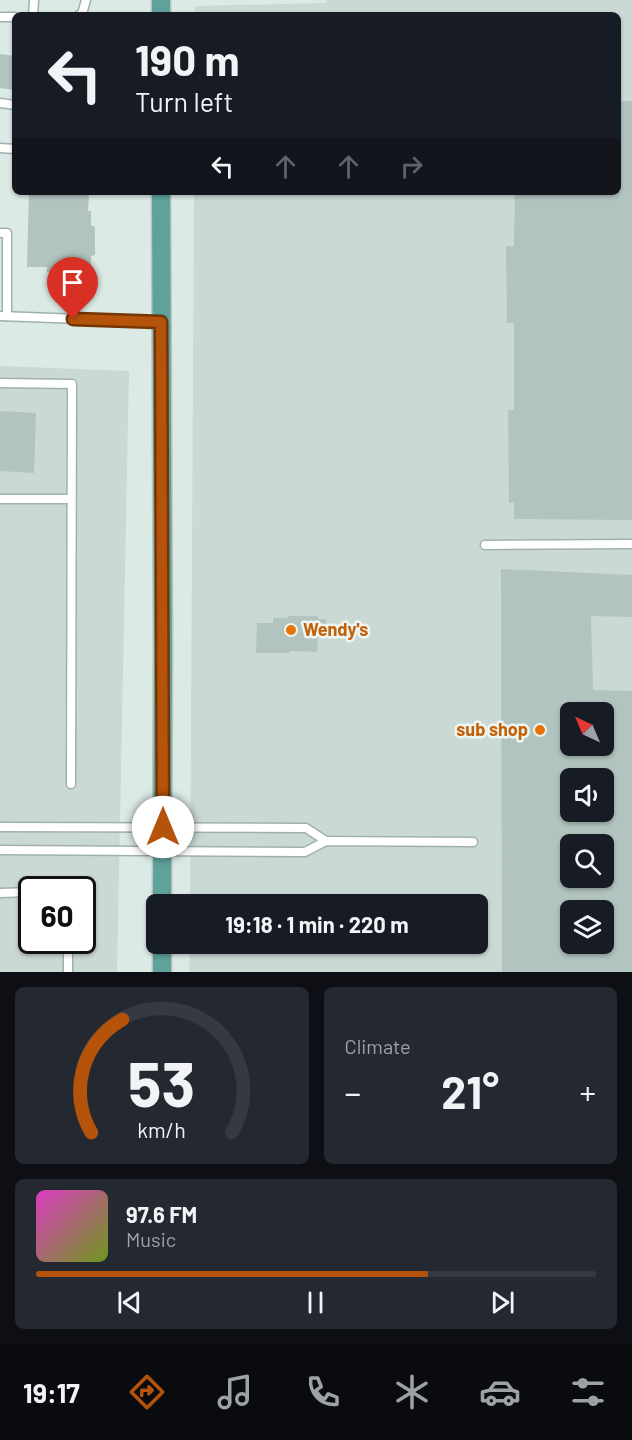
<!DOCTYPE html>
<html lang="en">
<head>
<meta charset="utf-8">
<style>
  :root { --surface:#171b24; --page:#242831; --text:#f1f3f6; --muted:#9ea1a6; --line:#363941; --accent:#b45309 }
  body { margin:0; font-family:Barlow,sans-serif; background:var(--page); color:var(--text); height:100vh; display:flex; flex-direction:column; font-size:22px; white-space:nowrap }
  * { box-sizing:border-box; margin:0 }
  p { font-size:20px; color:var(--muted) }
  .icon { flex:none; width:33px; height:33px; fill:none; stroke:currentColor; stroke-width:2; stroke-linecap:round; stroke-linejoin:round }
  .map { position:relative; height:972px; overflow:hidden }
  .details { display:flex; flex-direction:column; gap:15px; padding:15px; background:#0d0f14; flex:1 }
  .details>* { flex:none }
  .hud { position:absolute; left:12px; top:12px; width:609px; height:183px; border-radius:9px; box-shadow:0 2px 4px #0004; background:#171b24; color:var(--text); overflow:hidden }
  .needle { width:39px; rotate:316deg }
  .tools { position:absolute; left:560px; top:702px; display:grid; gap:12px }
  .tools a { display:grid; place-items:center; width:54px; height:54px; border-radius:9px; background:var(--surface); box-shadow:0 2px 4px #0004; font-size:30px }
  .speed { position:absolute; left:18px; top:876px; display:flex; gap:12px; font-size:30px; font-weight:700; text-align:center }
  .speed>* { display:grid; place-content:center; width:78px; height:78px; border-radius:50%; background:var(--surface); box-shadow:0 2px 4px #0004; line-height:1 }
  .speed .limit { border:3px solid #111; border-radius:9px; background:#fff; color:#111 }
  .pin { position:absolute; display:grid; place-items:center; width:51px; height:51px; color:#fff; margin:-62px -26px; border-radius:50% 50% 50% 0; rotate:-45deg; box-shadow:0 0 6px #0007 }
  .pin .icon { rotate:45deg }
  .me { position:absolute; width:66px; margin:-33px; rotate:0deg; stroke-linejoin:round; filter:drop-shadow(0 0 4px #0008) }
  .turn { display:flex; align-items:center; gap:21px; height:126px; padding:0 24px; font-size:27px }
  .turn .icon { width:78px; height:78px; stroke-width:2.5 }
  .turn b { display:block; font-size:42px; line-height:51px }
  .lanes { display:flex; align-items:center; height:57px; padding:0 24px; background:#0003; justify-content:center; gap:30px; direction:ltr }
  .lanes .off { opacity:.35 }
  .big { font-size:45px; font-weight:700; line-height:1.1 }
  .details .card { flex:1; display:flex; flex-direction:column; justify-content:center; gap:9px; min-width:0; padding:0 21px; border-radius:9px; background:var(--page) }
  .details .dial { align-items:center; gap:0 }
  .dial svg { height:156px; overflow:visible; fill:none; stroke:var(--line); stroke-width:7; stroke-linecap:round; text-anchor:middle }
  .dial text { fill:var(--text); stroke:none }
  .song { display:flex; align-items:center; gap:18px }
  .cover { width:72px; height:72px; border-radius:9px; background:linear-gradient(135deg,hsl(310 70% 55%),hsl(80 70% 35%)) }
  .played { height:6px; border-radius:3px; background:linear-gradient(90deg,var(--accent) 70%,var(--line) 70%) }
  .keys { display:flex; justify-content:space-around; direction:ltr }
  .heat { display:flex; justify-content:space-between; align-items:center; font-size:33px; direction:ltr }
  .details .tiles { flex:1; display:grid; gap:15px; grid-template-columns:1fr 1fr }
  .card:last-child { grid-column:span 2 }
  .trip { position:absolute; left:146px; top:894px; width:342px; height:60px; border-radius:9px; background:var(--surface); box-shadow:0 2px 4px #0004; font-weight:700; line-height:60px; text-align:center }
  .menu { display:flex; height:96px; justify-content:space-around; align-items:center; background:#090b0e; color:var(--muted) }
  .menu .icon { width:42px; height:42px }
  .menu .on { color:var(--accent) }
  .menu b { font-size:27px; color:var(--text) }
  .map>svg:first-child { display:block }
</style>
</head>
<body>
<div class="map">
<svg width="632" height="972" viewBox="0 0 632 972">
  <rect width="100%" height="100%" fill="#dceae6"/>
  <g fill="#cbd9d5" fill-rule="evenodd">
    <path d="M326,0H632V972H189L190,944H477V904H190L194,192H618V15H195V6L326,3ZM570,712H603V746H570ZM570,778H603V812H570ZM570,844H603V878H570ZM570,910H603V944H570Z"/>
    <path d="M0,366L129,371L117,972H0ZM32,890H82V940H32Z"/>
  </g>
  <g fill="#b2c4bf" fill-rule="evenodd">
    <path d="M0,54L15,56V90L0,88Z"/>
    <path d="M618,101H632V520L514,519V502L509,503L508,410H514V323H507L506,246H514L515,192H618Z"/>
    <path d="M29,192H89L88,211H91V225L95,227V255L91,256V273L47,272V267H27Z"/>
    <path d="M0,411L36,413L34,473L0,471Z"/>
    <path d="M501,569L632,575V617L591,616L593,690L632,691V972H502ZM570,712H603V746H570ZM570,778H603V812H570ZM570,844H603V878H570ZM570,910H603V944H570Z"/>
    <path d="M288,616H318V619H326L325,637L318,638L317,652L289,651V653H256L257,623H273V618H287Z"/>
  </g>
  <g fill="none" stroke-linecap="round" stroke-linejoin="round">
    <g stroke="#9fb1ae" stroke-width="11">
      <g id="lane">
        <path d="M33,15L34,0"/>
        <path d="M79,15L82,14L86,0"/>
        <path d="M0,17H15"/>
        <path d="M0,103L15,105"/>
        <path d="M0,148L15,149"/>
        <path d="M0,233H7V316"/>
        <path d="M0,316L161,322"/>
        <path d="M0,383L72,384L71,784"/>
        <path d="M0,499H71"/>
        <path d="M485,545L632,544"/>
        <path d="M0,827L306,828L326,841"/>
        <path d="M0,850L305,852L326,841L473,842"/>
        <path d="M0,893L32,892"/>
        <path d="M68,972V940"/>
      </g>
    </g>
    <g stroke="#bcc4c3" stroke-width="21">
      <g id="primary">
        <path d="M161,15V0"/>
        <path d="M161,192L163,651L162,904"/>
        <path d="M162,972V944"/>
      </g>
    </g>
    <use href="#lane" stroke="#fff" stroke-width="8"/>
    <use href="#primary" stroke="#5ea29b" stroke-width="18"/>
  </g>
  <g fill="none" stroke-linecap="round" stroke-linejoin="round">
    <g stroke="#753606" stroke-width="15">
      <path id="route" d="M73,319L161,322L163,827"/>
    </g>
    <use href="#route" stroke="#b45309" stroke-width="10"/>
  </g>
  <g fill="#e8710a" stroke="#edf6f3" stroke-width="2">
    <circle cx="291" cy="630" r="6"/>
    <circle cx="540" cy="730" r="6"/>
  </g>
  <g text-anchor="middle" stroke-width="5" stroke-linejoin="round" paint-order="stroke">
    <g font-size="18" font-weight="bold" fill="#c56008" stroke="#edf6f3" text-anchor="start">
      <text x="303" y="636">Wendy's</text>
      <text x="528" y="736" text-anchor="end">sub shop</text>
    </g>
  </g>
</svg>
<div class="tools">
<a><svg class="needle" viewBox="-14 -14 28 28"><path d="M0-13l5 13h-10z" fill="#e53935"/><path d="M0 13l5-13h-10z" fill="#9ea1a6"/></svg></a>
<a><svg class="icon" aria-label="sound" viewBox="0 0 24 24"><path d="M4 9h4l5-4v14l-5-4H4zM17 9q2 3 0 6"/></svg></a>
<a><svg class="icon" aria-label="search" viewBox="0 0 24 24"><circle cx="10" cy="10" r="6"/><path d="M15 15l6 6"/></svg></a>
<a><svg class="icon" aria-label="layers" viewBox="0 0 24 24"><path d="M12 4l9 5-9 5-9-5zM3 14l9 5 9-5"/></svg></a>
</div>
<div class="speed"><div class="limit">60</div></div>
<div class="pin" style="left:73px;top:319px;background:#d93025"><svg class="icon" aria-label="arrive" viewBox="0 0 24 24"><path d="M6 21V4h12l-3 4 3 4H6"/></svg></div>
<svg class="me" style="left:163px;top:827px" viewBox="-20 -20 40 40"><circle r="19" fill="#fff"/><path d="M0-13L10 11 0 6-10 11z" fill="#b45309"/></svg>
<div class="trip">19:18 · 1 min · 220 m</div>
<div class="hud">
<div class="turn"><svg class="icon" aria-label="left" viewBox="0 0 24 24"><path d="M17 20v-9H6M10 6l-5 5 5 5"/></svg><div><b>190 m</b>Turn left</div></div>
<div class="lanes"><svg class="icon" aria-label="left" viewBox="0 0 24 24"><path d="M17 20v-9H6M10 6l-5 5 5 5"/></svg><svg class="icon off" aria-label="ahead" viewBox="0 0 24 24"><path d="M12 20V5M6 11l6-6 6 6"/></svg><svg class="icon off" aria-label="ahead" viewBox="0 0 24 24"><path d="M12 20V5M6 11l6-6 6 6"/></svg><svg class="icon off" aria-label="right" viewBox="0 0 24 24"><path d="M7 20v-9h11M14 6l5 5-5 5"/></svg></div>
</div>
</div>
<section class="details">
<div class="tiles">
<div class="card dial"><svg viewBox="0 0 100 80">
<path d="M14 69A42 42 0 1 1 86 69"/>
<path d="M14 69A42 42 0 0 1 30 11" stroke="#b45309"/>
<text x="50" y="56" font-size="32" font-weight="700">53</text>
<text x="50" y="72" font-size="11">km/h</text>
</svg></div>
<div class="card"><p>Climate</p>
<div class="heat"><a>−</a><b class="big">21°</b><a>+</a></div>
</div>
<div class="card">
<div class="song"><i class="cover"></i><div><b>97.6 FM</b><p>Music</p></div></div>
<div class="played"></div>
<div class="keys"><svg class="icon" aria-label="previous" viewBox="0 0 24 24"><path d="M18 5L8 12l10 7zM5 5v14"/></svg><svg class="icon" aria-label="pause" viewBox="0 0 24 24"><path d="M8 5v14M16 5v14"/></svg><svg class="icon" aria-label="next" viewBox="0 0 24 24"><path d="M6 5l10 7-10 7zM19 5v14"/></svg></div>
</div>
</div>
</section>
<nav class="menu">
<b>19:17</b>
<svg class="icon on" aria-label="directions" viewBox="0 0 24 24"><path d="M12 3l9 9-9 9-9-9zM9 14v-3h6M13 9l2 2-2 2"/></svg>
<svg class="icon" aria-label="music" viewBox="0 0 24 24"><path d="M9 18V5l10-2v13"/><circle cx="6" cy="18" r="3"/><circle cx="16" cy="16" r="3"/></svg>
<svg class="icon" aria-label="phone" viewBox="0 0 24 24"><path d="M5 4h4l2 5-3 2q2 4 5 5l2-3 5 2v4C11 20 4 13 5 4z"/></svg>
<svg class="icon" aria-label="climate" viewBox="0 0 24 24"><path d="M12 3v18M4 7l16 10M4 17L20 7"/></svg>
<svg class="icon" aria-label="car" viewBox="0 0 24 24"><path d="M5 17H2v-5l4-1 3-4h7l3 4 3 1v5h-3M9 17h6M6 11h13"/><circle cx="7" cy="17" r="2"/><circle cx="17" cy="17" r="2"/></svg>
<svg class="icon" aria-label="filters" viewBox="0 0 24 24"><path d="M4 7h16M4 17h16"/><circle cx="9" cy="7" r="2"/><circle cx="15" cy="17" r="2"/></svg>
</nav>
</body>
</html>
